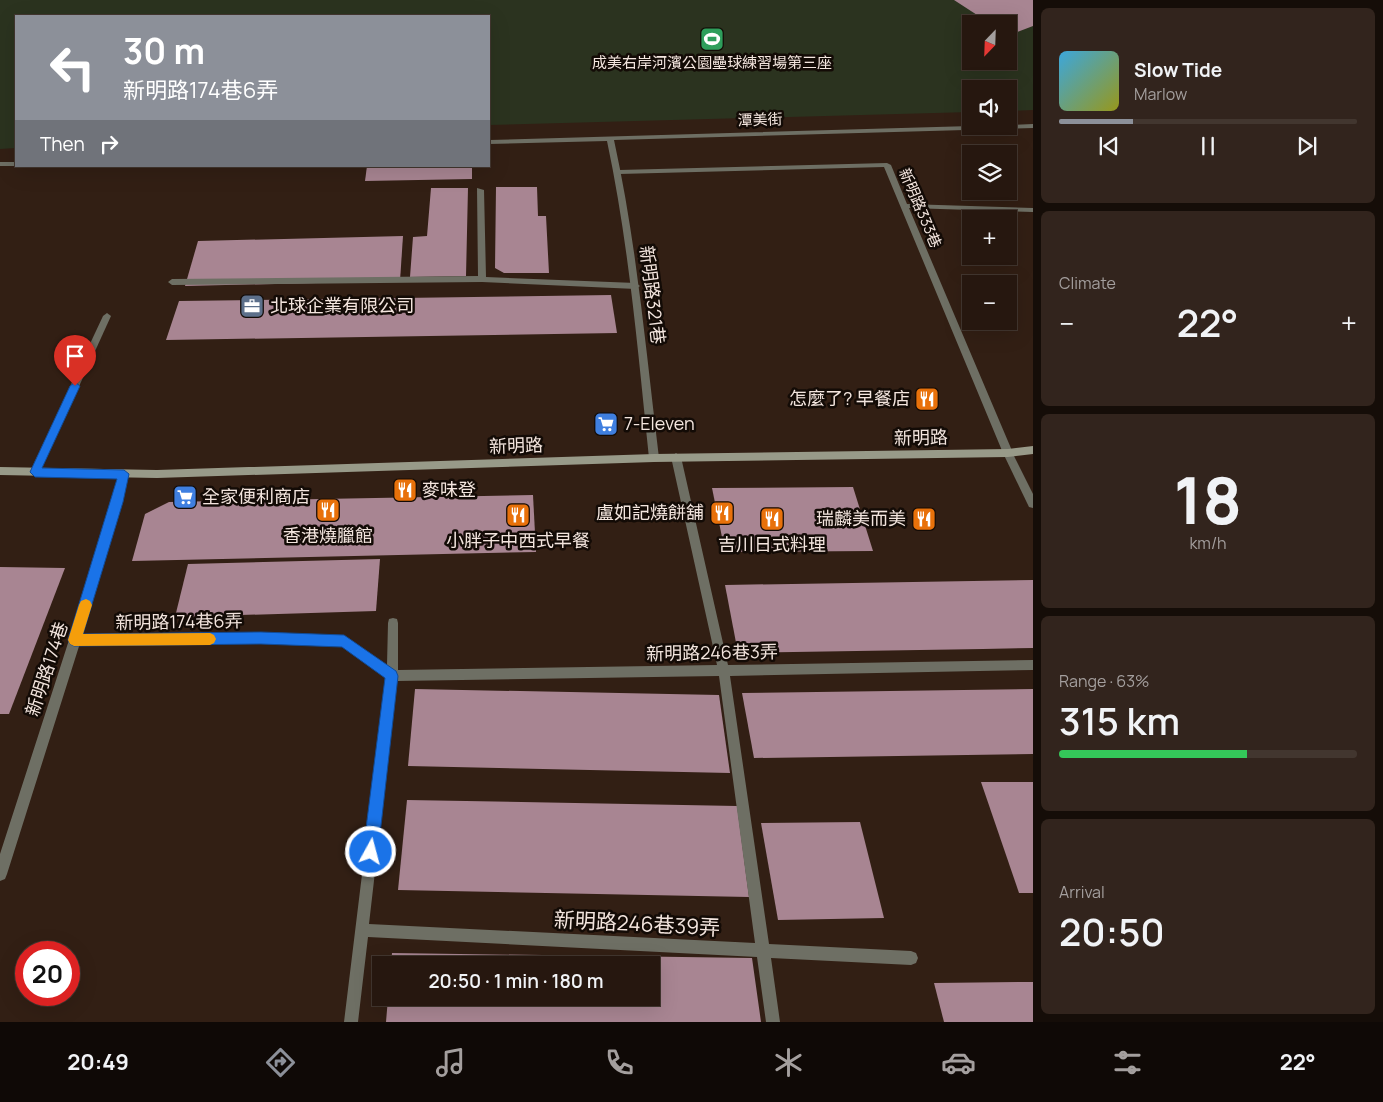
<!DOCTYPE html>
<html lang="en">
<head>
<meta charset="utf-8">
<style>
  :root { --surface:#26170f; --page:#32241d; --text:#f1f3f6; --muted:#a49f9e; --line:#42362f; --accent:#8c9099 }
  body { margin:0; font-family:Manrope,"Noto Sans TC",sans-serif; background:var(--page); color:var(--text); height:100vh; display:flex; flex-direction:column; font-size:19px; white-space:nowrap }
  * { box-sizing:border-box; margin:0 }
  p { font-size:16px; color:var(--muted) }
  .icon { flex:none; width:28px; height:28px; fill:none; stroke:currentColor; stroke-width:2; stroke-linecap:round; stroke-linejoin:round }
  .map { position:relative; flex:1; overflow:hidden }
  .drawer { display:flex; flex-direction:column; gap:8px; padding:8px; background:#150d08; width:350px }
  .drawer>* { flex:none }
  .guide { position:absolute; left:15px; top:15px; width:475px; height:152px; border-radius:0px; box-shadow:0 5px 20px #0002,0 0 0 1px var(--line); background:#8c9099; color:#fff; overflow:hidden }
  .needle { width:32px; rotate:203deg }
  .tools { position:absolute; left:962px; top:15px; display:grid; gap:10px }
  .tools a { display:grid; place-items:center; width:55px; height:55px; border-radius:0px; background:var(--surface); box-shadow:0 5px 20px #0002,0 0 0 1px var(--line); font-size:25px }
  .speed { position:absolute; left:15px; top:941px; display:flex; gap:10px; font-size:25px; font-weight:700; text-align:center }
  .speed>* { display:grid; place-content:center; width:65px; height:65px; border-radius:50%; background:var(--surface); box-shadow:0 5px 20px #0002,0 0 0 1px var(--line); line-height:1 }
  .speed .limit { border:8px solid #d22; background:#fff; color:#111 }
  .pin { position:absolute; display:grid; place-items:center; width:42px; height:42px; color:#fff; margin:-51px -21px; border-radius:50% 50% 50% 0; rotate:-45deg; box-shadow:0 0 5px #0007 }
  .pin .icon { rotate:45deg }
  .me { position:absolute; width:55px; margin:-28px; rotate:7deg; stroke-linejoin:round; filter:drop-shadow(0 0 4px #0008) }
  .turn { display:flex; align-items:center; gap:18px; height:105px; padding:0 25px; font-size:22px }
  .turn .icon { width:65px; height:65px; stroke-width:2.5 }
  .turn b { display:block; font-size:35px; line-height:42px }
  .then { display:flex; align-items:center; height:48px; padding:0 25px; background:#0003; gap:10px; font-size:19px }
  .big { font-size:38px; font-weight:600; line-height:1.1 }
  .drawer .card { flex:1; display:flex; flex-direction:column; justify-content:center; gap:8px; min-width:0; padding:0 18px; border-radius:8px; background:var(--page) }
  .drawer .dial { align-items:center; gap:0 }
  .dial b { font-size:65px; line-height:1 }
  .song { display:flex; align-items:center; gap:15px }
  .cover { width:60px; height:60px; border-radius:8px; background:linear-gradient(135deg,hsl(200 70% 55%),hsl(60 70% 35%)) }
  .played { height:5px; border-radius:2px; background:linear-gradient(90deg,var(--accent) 25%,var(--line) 25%) }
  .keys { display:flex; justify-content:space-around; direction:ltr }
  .heat { display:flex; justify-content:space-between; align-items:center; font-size:28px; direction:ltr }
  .charge { height:8px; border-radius:4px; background:linear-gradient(90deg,#34c759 63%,var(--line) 0) }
  .trip { position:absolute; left:372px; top:956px; width:288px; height:50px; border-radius:0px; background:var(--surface); box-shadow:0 5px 20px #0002,0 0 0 1px var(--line); font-weight:600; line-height:50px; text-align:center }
  .tabs { display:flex; height:80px; justify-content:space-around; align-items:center; background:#0f0906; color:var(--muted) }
  .tabs .icon { width:35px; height:35px }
  .tabs .selected { color:var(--accent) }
  .tabs b { font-size:22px; color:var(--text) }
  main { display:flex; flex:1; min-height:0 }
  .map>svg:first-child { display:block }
</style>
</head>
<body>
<main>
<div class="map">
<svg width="1033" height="1022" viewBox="0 0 1033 1022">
  <rect width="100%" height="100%" fill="#321f14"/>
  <path fill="#2b331f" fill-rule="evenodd" d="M0,0H1033V110L1009,111V89H971V112L489,125V16H16V148L0,149ZM971,24H1009V61H971Z"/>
  <g fill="#a88592">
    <path d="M954,0H1033V26L1009,35V24H991Z"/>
    <path d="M367,166H472V179L365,181Z"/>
    <path d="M496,187H537L538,216H546L549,273H504L495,268Z"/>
    <path d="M431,188H468L466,276L410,277L413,237L427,236Z"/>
    <path d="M403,236L400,281L185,286L198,241Z"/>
    <path d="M611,295L617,333L166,340L179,301Z"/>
    <path d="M853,487L873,551L725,552L712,488Z"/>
    <path d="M533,495L536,552L132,561L145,514L169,502Z"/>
    <path d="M380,559L376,611L175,617L188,564Z"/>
    <path d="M0,567L65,568L9,714H0Z"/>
    <path d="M1033,580V648L983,649L738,653L725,585Z"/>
    <path d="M415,689L719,695L730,773L408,766Z"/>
    <path d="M1033,689V754L754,758L742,693Z"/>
    <path d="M981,782H1033V893H1019Z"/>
    <path d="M407,800L737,806L749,897L398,890Z"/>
    <path d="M860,822L884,918L778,920L761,823Z"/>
    <path d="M392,953L752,958L761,1022H386L388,998H651V965H391Z"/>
    <path d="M1027,982H1033V1022H944L934,983Z"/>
  </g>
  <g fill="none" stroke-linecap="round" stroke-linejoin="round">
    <g fill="#6e6f64" fill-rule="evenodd">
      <path d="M887,163L891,165L907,204L1033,208V212L909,208L1013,453L1011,456L1008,457L1003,453L884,167L619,174L615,172L619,170Z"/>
      <path d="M477,188L484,190L486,277L636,283L640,286L636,289L482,282L172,285L168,282L172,279L478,276Z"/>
      <path d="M107,313L111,316L40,472L38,475H32L30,472L103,316Z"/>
      <path d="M676,453L681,457L728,665L1033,660V670L730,676L769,944L911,951L916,953L918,958L916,963L911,965L771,958L780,1022H766L757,957L368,937L358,1022H344L386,678L342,646L261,643L75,645L71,644L69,640L71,636L75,635L261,633L344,636L387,665L388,623L389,619L393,618L397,619L398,623V670L717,665L671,457ZM719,676L755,943L369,924L397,681Z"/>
    </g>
    <g fill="#6e6f64" fill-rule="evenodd">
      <path d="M1033,124V128L614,140C637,245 646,352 659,458L654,462L649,458C638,352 629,245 607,141L489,144V140L971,126H1009V125Z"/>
      <rect x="0" y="162" width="16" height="4"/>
      <path d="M1008,449L1011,450L1033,494V508L1029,507L1003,453Z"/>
      <path d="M124,470L127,471L129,474L81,640L7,874L5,879L0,881V854L69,640L119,474L121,471Z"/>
    </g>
    <path fill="#989a89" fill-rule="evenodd" d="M1033,446V454L1008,457L654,462L157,478L0,475V467L157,470L654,454L1008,449Z"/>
  </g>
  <path fill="#1a73e8" stroke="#114b97" d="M75,382L80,386L42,468L124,470L129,474L123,502L83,634L261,632L344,635L396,671L398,676L378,852L376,857L371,859L366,857L363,852L385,678L342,647L261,644L74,646L70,644L68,640L117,479L35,477L30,472L70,386Z"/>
  <path fill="#f59e0b" d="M86,599L90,601L92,605L83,634L210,633L214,635L216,639L214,643L210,645L74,646L70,644L68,640L79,605L81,601Z"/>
  <defs>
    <g id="stadium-square" transform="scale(1.25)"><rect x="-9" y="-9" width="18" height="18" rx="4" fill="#2e9e5b" stroke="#130b06"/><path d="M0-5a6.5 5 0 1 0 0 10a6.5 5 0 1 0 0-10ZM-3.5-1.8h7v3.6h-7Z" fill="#fff"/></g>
    <g id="office-square" transform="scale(1.25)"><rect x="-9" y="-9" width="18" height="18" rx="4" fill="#5c6f8a" stroke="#130b06"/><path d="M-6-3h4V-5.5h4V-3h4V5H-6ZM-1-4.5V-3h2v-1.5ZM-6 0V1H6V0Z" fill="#fff"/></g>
    <g id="restaurant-square" transform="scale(1.25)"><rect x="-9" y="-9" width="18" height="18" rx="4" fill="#e8710a" stroke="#130b06"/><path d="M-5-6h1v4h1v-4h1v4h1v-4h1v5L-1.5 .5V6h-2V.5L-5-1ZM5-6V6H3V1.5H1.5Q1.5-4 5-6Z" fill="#fff"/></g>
    <g id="supermarket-square" transform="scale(1.25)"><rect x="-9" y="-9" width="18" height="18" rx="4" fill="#3f7fe0" stroke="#130b06"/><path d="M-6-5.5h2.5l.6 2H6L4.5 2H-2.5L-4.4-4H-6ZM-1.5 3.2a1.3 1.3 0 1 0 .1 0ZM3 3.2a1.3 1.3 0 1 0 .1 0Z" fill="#fff"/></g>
  </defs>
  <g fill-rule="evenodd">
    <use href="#stadium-square" x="712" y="39"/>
    <use href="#office-square" x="252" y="306"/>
    <use href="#restaurant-square" x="927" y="399"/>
    <use href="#supermarket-square" x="606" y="424"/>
    <use href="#restaurant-square" x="405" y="490"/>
    <use href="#supermarket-square" x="185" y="497"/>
    <use href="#restaurant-square" x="328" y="510"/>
    <use href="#restaurant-square" x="722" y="513"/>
    <use href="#restaurant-square" x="518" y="515"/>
    <use href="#restaurant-square" x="772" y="519"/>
    <use href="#restaurant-square" x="924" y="519"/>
  </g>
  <g text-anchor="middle" stroke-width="5" stroke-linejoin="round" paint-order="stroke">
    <g font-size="15" fill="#f3e5de" stroke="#130b06">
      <text x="712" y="68">成美右岸河濱公園壘球練習場第三座</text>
    </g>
    <g font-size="15" fill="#f3e5de" stroke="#130b06">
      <text transform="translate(760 120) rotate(-2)" y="5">潭美街</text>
      <text transform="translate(920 208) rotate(67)" y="5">新明路333巷</text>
    </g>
    <g font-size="18" fill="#f3e5de" stroke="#130b06">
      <text transform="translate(652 295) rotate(83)" y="6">新明路321巷</text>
      <text transform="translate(921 438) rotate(-1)" y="6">新明路</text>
      <text transform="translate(516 446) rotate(-2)" y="6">新明路</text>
      <text transform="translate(179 622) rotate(-1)" y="6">新明路174巷6弄</text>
      <text transform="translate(712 653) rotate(-1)" y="6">新明路246巷3弄</text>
      <text transform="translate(47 669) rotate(-72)" y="6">新明路174巷</text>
    </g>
    <g font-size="18" fill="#f3e5de" stroke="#130b06" text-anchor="start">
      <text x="270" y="312">北球企業有限公司</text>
      <text x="910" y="405" text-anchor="end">怎麼了? 早餐店</text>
      <text x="624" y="430">7-Eleven</text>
      <text x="422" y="496">麥味登</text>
      <text x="202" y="503">全家便利商店</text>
      <text x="704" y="519" text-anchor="end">盧如記燒餅舖</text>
      <text x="906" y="525" text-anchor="end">瑞麟美而美</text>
      <text x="328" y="542" text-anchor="middle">香港燒臘館</text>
      <text x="518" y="547" text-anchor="middle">小胖子中西式早餐</text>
      <text x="772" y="551" text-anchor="middle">吉川日式料理</text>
    </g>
    <g font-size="21" fill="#f3e5de" stroke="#130b06">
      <text transform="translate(637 924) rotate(3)" y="7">新明路246巷39弄</text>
    </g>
  </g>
</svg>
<div class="tools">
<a><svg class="needle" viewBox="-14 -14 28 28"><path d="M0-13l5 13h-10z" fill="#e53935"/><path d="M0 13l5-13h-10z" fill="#a49f9e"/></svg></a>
<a><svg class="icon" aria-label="sound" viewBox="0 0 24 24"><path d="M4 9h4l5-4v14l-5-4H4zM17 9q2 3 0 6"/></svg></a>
<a><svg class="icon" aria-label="layers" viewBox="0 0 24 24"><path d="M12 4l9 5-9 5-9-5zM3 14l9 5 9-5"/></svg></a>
<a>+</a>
<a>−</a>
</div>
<div class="speed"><div class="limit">20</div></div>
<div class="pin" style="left:75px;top:386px;background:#d93025"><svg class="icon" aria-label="arrive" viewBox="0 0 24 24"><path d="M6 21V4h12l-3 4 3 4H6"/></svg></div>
<svg class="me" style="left:371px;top:852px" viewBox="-20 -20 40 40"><circle r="17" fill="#1a73e8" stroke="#fff" stroke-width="3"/><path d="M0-11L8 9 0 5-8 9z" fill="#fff"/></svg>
<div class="trip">20:50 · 1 min · 180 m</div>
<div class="guide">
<div class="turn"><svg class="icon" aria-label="left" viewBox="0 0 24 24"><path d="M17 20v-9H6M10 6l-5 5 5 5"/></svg><div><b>30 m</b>新明路174巷6弄</div></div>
<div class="then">Then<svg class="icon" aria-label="right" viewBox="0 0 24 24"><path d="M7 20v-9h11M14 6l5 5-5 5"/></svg></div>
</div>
</div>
<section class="drawer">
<div class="card">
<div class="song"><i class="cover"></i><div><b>Slow Tide</b><p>Marlow</p></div></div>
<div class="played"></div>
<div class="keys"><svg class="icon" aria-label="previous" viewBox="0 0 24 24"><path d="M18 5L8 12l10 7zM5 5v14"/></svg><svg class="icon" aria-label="pause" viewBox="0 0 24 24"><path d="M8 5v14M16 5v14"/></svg><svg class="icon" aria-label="next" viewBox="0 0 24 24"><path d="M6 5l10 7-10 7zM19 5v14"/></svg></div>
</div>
<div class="card"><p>Climate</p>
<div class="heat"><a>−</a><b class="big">22°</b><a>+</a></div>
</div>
<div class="card dial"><b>18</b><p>km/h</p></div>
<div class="card"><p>Range · 63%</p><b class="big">315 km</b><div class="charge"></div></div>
<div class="card"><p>Arrival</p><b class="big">20:50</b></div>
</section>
</main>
<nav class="tabs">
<b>20:49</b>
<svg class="icon selected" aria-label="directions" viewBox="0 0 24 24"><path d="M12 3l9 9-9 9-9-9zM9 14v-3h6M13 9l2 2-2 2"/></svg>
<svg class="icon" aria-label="music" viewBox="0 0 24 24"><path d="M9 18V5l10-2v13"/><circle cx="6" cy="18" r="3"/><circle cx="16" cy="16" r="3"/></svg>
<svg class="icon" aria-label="phone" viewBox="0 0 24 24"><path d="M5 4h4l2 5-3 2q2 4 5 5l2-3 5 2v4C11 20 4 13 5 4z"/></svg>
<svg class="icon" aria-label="climate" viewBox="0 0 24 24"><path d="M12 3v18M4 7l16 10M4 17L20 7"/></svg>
<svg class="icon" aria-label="car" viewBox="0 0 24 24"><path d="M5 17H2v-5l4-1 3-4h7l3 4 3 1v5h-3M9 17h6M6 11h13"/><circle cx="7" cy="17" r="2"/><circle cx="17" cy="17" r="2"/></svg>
<svg class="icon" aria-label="filters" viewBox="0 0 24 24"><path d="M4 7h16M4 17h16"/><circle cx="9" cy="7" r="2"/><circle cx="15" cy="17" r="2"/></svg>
<b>22°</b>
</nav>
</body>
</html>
